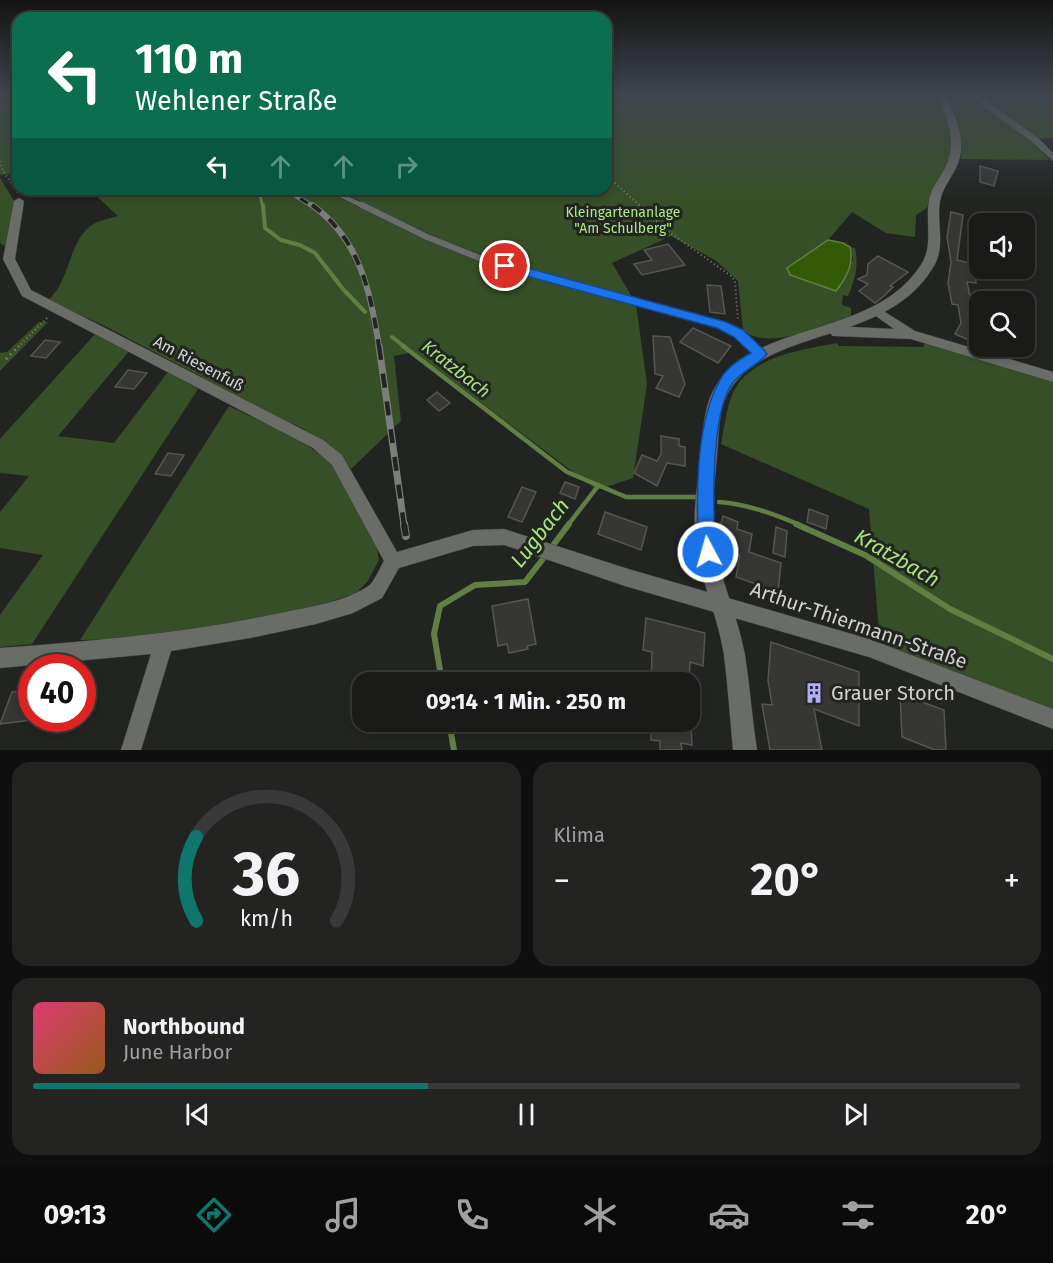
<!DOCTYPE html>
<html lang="de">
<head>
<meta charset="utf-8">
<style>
  :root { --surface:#1a1b19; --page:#232422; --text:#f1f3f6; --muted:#9fa1a2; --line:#383938; --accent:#0f766e }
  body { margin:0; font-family:"Fira Sans",sans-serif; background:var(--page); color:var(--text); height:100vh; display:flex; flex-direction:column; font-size:22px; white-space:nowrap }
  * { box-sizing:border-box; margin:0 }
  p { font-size:20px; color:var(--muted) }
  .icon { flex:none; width:33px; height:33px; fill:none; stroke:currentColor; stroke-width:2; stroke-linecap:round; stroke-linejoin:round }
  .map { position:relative; height:750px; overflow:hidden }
  .side { display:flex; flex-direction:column; gap:12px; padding:12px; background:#0e0f0e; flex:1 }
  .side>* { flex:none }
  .hud { position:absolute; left:12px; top:12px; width:600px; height:183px; border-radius:18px; box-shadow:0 3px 9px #0003,0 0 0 2px var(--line); background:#0b6e4f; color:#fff; overflow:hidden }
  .controls { position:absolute; left:969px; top:213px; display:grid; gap:12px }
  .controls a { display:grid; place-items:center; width:66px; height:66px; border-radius:12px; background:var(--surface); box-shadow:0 3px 9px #0003,0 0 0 2px var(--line); font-size:30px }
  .speed { position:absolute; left:18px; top:654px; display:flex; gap:12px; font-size:30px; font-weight:700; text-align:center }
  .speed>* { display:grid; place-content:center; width:78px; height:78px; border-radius:50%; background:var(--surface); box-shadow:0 3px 9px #0003,0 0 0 2px var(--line); line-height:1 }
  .speed .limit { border:9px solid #d22; background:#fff; color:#111 }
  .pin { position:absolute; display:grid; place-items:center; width:51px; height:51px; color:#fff; margin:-26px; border:3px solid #fff; border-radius:50%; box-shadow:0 2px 6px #0007 }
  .me { position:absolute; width:66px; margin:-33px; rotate:354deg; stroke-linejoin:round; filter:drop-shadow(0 0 4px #0008) }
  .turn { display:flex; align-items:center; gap:21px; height:126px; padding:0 24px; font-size:27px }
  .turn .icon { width:78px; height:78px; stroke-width:2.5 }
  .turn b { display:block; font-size:42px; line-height:51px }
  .lanes { display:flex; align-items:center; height:57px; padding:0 24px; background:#0003; justify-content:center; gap:30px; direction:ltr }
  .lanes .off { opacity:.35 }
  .big { font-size:45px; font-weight:700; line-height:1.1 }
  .side .tile { flex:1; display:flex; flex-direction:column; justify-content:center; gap:9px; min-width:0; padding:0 21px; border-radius:18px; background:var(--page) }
  .side .dial { align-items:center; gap:0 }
  .dial svg { height:156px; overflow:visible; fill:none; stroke:var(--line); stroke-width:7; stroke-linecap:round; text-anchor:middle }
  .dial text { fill:var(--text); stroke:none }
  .song { display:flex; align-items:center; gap:18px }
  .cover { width:72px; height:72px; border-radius:9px; background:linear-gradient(135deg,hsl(340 70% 55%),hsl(30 70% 35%)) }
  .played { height:6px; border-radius:3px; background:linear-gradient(90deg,var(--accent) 40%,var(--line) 40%) }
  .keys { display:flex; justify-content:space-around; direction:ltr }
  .heat { display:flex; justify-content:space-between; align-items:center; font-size:33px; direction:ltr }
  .side .tiles { flex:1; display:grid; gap:12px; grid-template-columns:1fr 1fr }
  .tile:last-child { grid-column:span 2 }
  .trip { position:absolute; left:352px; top:672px; width:348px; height:60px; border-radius:18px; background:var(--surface); box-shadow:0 3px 9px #0003,0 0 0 2px var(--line); font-weight:700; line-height:60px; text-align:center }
  .tabs { display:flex; height:96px; justify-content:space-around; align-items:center; background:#0a0b0a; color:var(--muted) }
  .tabs .icon { width:42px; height:42px }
  .tabs .active { color:var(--accent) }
  .tabs b { font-size:27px; color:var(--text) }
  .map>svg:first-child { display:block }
</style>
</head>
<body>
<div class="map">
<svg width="1053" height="750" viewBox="0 0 1053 750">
  <rect width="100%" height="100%" fill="#222421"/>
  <g fill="#374f26">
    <path d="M0,95H18V173L0,175Z"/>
    <path d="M606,95H936C946,113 958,141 949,162C942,178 932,191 927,208L916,215L915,237L886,233L852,212L828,240L787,268L790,275L836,291L853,259L850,247L855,248C859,266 855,279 848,296L843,295L842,305L851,308V316C823,325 768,352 743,330L738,281L715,260L671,236L612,263L632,297L543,275L456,246L334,189H606Z"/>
    <path d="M943,95H968L1030,140L1050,160L961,159C963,136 956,115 943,95Z"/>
    <path d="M974,95H1053V138L1036,139Z"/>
    <path d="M0,178L15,202L6,247L0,243Z"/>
    <path d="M89,189H321L453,251L539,279L636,305L647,384L633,478L597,490L414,352L394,356L401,421L351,469L342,456L304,429L274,415L103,325L48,300C72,280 67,239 95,223C102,220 111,218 118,216Z"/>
    <path d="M39,322H48L0,371V353L7,352Z"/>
    <path d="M97,332L130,350L58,436L114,443L168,372L198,389L32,644L0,647V615L43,555L0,548V512L29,476L0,473V439Z"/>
    <path d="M926,342L1053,382V710L880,644L869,509L721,444C724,429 726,412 731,398C745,357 800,350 837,343L839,346L923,347Z"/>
    <path d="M229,406L296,438L330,461L376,545L379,560L368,581L356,593L323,604L253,620L152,638L80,640Z"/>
  </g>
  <path fill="#335b07" stroke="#627f43" stroke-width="1.5" d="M828,240L843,243L850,247C854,264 847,277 836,291L790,275L787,268Z"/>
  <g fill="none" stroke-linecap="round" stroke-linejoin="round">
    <path stroke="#627f43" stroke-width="3" d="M258,189L263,207"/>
    <g stroke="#627f43" stroke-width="4">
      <path d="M263,205L265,228L281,240L300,245L315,253L343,289L365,312"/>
      <path d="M392,337L405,347"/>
    </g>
    <g stroke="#627f43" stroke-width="4.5">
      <path d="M403,346L567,472L626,497H697"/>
      <path d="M719,502C747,504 774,514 800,525"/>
      <path d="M568,525L598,486"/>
    </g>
    <g stroke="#627f43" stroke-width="6">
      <path d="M796,524L865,555L950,609L1053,659"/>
      <path d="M551,548L569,524"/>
      <path d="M442,682L434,634L440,606L475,585L525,582L546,555"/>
      <path d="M449,722L454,750"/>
    </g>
  </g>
  <g fill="#363735" stroke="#545653" stroke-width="1.5">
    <path d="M980,166L998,171L994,186L980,182Z"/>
    <path d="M951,212L963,215L957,260L974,264L976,283L967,282L980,345L955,334L961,323L958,305L952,304L948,283L951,262L947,237Z"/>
    <path d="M668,244L685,265L642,275L634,264L652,260L644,250Z"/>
    <path d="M878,256L908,272L890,286L893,287L884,296L875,303L859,291L868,284L858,279L867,275L868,264Z"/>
    <path d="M707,285L721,286L725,314L710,312Z"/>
    <path d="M693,328L731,346L718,363L680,342Z"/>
    <path d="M653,336L670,337L685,384L679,397L656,388L663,376L655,374Z"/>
    <path d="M45,340L60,342L46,358L31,356Z"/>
    <path d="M128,370L147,373L134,389L115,387Z"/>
    <path d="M437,392L450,403L439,411L427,400Z"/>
    <path d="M661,436L679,439V446L685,447V466L667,463L657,486L634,473L642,455L657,461L661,454Z"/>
    <path d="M168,453L184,455L171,476L155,474Z"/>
    <path d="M565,482L579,487L575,499L560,493Z"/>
    <path d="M522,487L536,492L522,522L508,517Z"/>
    <path d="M809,509L828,516L826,529L807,522Z"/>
    <path d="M605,512L647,527L641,550L598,534Z"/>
    <path d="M723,516L738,522L737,529L752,534L749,552L781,563L778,592L736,577L740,556L731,553L732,547L719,542L718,523L721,524Z"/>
    <path d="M776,527L787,531L785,557L773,553Z"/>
    <path d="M528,599L536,644L527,646L528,649L509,653L507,644L498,646L492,606Z"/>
    <path d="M646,618L705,633L703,666L690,662L689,682H651L652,652L643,650Z"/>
    <path d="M771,642L859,672V726L814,709L822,750H770L762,704L772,705L768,680Z"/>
    <path d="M32,690V720L0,724L12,692Z"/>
    <path d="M900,694L944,710L946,750H935L902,737Z"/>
    <path d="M650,722H691L692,745L681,743L682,750H660V741L651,740Z"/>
  </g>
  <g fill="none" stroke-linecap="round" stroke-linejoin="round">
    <g stroke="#3f403e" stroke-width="5">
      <path id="service-far2" d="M328,189L365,207"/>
    </g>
    <g stroke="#3f403e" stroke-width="8">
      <path id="service-far1" d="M362,205L427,237L487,261L721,325L738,334L753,347"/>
    </g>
    <g stroke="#3f403e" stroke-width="9">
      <path id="service" d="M751,346L760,354"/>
    </g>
    <g stroke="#3f403e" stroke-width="1">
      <g id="minor">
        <path d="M968,95H978L1037,137L1053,153V161L1031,141Z"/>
        <path d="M19,198L24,201L15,259L31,290L323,440L342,455L397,552L473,530L504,529L625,568L869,639L1053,709V729L869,657L625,586L504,545L473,546L399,568L382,598L353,613L316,624L250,638L171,651L141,750H121L151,654L0,668V648C94,641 187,633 280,613C309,607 341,603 367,587C374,583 379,569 384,561L332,465L313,448L22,296L3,259L14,201Z"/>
        <path d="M877,307L915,331L1053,372V382L911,339L833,336L827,331L833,326L894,329L873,314L871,311Z"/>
      </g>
    </g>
    <g stroke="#3f403e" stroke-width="1">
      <path id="tertiary" d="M936,95H945C957,119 968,142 956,168C951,178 944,187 941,197C935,218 946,243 935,264C889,348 762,324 726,397C718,414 719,436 717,455C715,483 710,513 714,541C720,580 738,616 745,655C750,687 752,719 757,750H733C730,719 728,687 724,655C718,616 700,580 696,541C692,512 698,483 701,455C703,434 703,412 712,393C748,318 875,341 922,263C934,244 924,218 930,196C933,186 940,178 945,168C958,143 948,119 936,95Z"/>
    </g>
    <g stroke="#7e7f7d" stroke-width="2" stroke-dasharray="1 3" stroke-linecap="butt">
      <path d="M0,161L3,171L18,193"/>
      <path d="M606,175L669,232L731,276L735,281L738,321"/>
      <path d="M18,347L49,316"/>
    </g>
    <path stroke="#7e7f7d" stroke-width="3" stroke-dasharray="1.5 4.5" stroke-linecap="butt" d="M6,359L19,346"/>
    <use href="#service-far2" stroke="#6a6c68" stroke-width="4.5"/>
    <use href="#service-far1" stroke="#6a6c68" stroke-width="6"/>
    <use href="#service" stroke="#6a6c68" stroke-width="8"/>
    <use href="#minor" fill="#6a6c68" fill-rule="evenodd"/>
    <use href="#tertiary" fill="#6a6c68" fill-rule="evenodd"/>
    <g stroke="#7c7e7b" stroke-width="4.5">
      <path id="rail-far3" d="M285,189L314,207"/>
    </g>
    <g stroke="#7c7e7b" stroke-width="6">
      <path id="rail-far2" d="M312,205C360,239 371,293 379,347"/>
    </g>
    <g stroke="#7c7e7b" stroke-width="7">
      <path id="rail-far1" d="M379,346L404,525"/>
    </g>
    <g stroke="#7c7e7b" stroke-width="8">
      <path id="rail" d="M404,524L406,536"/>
    </g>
    <use href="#rail-far3" stroke="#222421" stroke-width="3" stroke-dasharray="9" stroke-linecap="butt"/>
    <use href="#rail-far2" stroke="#222421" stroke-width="4" stroke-dasharray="11" stroke-linecap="butt"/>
    <use href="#rail-far1" stroke="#222421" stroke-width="4.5" stroke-dasharray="14" stroke-linecap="butt"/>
    <use href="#rail" stroke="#222421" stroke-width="6" stroke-dasharray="19" stroke-linecap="butt"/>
  </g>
  <linearGradient id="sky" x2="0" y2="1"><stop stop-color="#131412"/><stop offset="0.47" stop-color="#3e454e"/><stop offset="1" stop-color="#3e454e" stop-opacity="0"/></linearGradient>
  <rect width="1053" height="200" fill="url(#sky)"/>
  <path fill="#1a73e8" stroke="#114b97" stroke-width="1.5" d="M505,262L726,322L743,330L765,351L767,354C760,364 741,371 732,384C710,415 713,514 716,552L714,558L708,561L702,558L699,552C696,503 695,423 720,380C726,368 740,359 751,353L734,337L717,328L501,269V263Z"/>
  <defs>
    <g id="building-bare" transform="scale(1.62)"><path d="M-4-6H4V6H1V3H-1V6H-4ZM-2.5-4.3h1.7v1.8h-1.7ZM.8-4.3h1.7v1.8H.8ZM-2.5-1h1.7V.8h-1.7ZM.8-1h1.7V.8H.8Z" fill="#aeaefb" stroke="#222421" stroke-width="2.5" paint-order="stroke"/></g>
  </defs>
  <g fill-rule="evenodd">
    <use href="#building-bare" x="814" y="693"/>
  </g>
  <g text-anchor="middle" stroke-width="6" stroke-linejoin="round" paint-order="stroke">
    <g font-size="14" fill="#aee983" stroke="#222421">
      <text x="623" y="217">Kleingartenanlage<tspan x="623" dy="16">"Am Schulberg"</tspan></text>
    </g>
    <g font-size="16" fill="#d1d2d0" stroke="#222421">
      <text transform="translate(199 363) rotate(28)" y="6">Am Riesenfuß</text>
    </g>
    <g font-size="18" font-style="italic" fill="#a7e27c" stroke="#222421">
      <text transform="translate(456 369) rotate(38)" y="6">Kratzbach</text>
    </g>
    <g font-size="20" fill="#d1d2d0" stroke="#222421">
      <text transform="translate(859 625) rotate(19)" y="7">Arthur-Thiermann-Straße</text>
    </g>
    <g font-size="20" fill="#d1d2d0" stroke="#222421" text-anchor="start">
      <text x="831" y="700">Grauer Storch</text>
    </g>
    <g font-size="21" font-style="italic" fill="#a7e27c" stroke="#222421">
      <text transform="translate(540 533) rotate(-52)" y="7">Lugbach</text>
      <text transform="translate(897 558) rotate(30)" y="7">Kratzbach</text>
    </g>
  </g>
</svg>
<div class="controls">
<a><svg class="icon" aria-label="sound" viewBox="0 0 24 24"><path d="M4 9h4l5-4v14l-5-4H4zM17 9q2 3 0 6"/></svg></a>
<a><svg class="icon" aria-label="search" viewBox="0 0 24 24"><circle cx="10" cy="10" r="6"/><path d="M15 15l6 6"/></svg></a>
</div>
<div class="speed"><div class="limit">40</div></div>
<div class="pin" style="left:505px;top:266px;background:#d93025"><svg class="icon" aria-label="arrive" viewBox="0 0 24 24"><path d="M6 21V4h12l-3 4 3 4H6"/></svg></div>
<svg class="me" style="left:708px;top:552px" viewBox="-20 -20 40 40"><circle r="17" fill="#1a73e8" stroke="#fff" stroke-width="3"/><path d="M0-11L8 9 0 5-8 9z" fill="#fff"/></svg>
<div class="trip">09:14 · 1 Min. · 250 m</div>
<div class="hud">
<div class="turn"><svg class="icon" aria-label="left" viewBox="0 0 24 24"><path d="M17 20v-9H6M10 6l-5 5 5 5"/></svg><div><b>110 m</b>Wehlener Straße</div></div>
<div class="lanes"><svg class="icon" aria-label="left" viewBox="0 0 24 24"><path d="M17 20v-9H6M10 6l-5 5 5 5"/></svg><svg class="icon off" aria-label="ahead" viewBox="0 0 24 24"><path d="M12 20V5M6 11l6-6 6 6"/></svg><svg class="icon off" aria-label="ahead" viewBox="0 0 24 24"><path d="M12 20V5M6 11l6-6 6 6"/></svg><svg class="icon off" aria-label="right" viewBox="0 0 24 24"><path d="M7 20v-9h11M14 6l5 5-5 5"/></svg></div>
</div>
</div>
<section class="side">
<div class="tiles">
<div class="tile dial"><svg viewBox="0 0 100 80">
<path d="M14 69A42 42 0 1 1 86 69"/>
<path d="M14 69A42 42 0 0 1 14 26" stroke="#0f766e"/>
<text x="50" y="56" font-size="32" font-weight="700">36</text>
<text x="50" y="72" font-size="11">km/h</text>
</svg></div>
<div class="tile"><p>Klima</p>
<div class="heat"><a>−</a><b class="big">20°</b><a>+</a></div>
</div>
<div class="tile">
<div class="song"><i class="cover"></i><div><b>Northbound</b><p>June Harbor</p></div></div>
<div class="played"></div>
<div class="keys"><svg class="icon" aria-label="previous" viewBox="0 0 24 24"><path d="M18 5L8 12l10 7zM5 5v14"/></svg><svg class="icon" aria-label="pause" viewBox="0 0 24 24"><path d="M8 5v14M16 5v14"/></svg><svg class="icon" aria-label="next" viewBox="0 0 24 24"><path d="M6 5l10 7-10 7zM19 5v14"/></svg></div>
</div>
</div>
</section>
<nav class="tabs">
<b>09:13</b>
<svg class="icon active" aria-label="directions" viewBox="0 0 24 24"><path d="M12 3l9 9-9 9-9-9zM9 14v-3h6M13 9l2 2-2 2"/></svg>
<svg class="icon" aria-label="music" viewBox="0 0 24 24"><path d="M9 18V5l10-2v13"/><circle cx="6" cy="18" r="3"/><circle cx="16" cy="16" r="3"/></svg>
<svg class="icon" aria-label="phone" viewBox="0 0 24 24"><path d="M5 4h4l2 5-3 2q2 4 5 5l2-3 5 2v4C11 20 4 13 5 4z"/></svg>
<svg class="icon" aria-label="climate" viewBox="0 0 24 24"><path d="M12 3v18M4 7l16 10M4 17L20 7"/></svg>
<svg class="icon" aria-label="car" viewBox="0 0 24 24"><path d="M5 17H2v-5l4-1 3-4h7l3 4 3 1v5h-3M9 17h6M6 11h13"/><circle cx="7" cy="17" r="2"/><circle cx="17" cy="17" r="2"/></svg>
<svg class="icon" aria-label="filters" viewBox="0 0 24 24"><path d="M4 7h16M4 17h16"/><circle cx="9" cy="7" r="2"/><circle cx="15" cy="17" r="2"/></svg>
<b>20°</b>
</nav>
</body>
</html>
